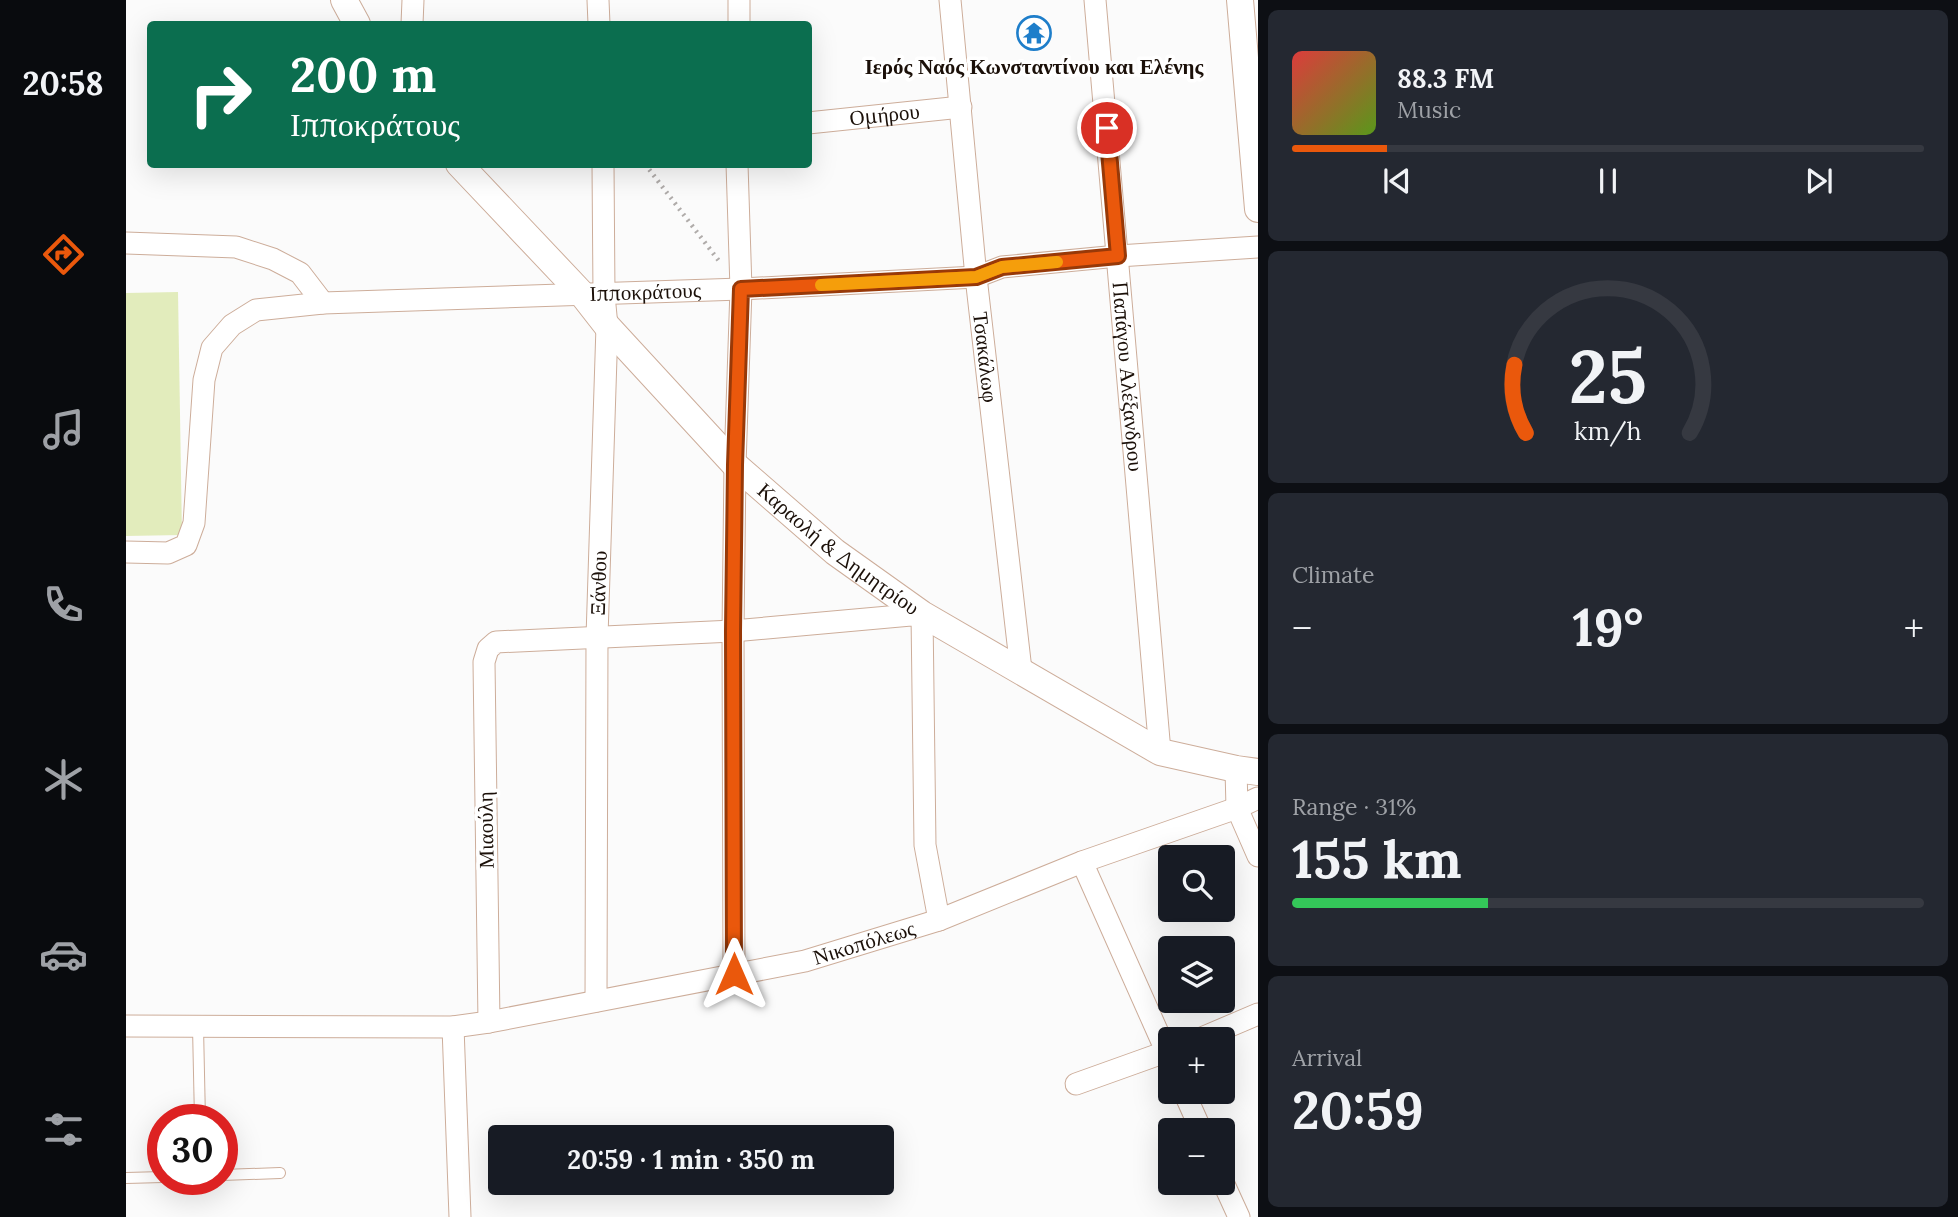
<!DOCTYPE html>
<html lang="en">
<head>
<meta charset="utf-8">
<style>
  :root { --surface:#171b24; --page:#242831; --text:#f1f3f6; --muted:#9ea1a6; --line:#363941; --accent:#ea580c }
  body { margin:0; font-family:Lora,serif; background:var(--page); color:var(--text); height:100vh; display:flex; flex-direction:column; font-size:26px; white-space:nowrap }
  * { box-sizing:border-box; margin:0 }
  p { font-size:23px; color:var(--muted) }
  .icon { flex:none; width:38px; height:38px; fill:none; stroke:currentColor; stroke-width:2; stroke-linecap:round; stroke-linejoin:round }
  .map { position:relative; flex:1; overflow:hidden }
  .sheet { display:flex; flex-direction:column; gap:10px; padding:10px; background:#0d0f14; width:700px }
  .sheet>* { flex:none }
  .banner { position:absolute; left:21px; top:21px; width:665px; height:147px; border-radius:7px; box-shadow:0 7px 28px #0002; background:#0b6e4f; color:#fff; overflow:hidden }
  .tools { position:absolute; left:1032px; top:845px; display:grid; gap:14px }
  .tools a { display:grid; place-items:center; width:77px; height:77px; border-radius:7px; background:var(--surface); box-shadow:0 7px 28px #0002; font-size:35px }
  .speed { position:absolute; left:21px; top:1104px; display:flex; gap:14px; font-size:35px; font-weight:700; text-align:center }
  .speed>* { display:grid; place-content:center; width:91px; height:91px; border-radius:50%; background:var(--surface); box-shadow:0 7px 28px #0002; line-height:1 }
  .speed .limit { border:10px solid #d22; background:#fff; color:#111 }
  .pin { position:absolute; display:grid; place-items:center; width:60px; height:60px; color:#fff; margin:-30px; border:4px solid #fff; border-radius:50%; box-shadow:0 2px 7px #0007 }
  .me { position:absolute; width:77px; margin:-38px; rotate:0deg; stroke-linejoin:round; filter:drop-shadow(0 0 5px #0008) }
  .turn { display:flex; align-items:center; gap:24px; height:147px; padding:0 28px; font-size:32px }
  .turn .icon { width:91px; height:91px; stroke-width:2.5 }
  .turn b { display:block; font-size:49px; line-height:60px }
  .big { font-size:52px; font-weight:700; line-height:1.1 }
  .sheet .tile { flex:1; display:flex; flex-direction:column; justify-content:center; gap:10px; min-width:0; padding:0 24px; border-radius:10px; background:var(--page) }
  .sheet .dial { align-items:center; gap:0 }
  .dial svg { height:182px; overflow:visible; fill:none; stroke:var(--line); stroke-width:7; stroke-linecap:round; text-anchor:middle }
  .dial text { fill:var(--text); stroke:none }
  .song { display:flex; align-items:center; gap:21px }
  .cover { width:84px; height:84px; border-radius:10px; background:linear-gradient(135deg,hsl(0 70% 55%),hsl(90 70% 35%)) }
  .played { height:7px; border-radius:4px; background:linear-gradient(90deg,var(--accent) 15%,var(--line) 15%) }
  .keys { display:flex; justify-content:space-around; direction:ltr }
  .heat { display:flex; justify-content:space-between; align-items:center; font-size:38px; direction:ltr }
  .charge { height:10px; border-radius:5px; background:linear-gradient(90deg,#34c759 31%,var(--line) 0) }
  .trip { position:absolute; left:362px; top:1125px; width:406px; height:70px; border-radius:7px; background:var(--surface); box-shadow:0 7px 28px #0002; font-weight:700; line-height:70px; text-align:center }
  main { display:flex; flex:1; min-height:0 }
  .tab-bar { display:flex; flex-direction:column; width:126px; justify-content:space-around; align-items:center; background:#090b0e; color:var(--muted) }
  .tab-bar .icon { width:49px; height:49px }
  .tab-bar .current { color:var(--accent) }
  .tab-bar b { font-size:32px; color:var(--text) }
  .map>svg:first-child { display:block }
</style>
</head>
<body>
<main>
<nav class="tab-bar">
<b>20:58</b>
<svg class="icon current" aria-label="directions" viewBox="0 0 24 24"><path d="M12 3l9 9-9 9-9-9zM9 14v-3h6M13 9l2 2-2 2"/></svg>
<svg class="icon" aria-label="music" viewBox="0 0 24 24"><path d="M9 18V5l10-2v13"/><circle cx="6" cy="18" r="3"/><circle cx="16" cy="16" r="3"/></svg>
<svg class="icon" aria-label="phone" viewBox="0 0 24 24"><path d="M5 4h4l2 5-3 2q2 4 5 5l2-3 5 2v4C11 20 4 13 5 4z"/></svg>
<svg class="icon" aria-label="climate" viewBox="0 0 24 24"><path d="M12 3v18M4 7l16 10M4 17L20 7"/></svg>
<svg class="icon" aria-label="car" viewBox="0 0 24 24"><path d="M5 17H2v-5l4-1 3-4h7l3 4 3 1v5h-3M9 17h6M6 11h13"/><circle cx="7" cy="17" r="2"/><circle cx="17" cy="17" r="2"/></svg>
<svg class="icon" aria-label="filters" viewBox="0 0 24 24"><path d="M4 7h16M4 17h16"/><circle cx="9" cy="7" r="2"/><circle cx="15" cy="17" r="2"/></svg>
</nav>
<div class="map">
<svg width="1132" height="1217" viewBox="0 0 1132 1217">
  <rect width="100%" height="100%" fill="#fbfbfb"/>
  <path fill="#e2ecbc" d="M52,292L56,535L0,536V293Z"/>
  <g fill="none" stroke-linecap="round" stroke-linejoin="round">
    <g stroke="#cdad9a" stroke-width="12">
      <g id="service">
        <path d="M72,1027L74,1120"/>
        <path d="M96,1175L154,1173"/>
        <path d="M0,1178L37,1177"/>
      </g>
    </g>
    <g stroke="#cdad9a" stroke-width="23">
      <g id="minor">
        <path d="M472,0L473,24"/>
        <path id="s1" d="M824,0L850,277L895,670"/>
        <path id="s2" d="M969,0L1034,752"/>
        <path d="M286,24L287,0"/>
        <path d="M613,24V0"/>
        <path id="s3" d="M682,123L835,107"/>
        <path d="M0,243L110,247L147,259L174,273L197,303"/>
        <path id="s4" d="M0,552L42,553L60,545L68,523L78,380L86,348L106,325L130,310L197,303L615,289L850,277L876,267L992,256L1132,247"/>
        <path d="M1110,769L1111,808L1132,856"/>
        <path d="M956,862L1045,1062"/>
        <path d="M608,974L607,631L609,465L615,289L611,164"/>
        <path id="s5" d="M470,1001L471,637L481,326L478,295L477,164"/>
        <path d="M363,1022L358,662L362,649L370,642L607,631L796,614L799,845L813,920"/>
        <path id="s6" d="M0,1026L327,1027L363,1022L679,961L813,920L956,862L1111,808L1132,798"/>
        <path d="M327,1027L334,1217"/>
        <path d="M1071,1040L1132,1014"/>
        <path d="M950,1084L1045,1050"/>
        <path d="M1058,1092L1075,1130"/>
        <path d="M1097,1182L1113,1217"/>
      </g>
    </g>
    <g stroke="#cdad9a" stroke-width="28">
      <g id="tertiary">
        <path d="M218,0L231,24"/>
        <path d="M1114,0L1132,209"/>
        <path id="s7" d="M333,164L456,294L481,326L609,465L709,552L796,614L1034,752L1110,769L1132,772"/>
      </g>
    </g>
    <path stroke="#b0acaa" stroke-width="4.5" stroke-dasharray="2 5" stroke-linecap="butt" d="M519,164L593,261"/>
    <use href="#service" stroke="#fff" stroke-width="10"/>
    <use href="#minor" stroke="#fff" stroke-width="21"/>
    <use href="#tertiary" stroke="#fff" stroke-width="26"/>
  </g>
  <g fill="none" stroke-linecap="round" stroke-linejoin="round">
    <g stroke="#983908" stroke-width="18">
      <path id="route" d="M608,974L607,631L609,465L615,289L850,277L876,267L992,256L981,128"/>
    </g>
    <use href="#route" stroke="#ea580c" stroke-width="12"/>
    <path stroke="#f59e0b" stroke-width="12" d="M695,285L850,277L876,267L931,262"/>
  </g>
  <defs>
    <g id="temple-ring" transform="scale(1.75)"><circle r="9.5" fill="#fff" stroke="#1e7eca" stroke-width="1.5"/><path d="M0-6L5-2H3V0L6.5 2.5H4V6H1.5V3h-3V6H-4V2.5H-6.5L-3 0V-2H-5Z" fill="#1e7eca"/></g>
  </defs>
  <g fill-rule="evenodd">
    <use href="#temple-ring" x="908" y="33"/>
  </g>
  <g text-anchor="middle" stroke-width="7" stroke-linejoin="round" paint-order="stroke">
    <g font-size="21" font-weight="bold" fill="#1b1009" stroke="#fff">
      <text x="908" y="74">Ιερός Ναός Κωνσταντίνου και Ελένης</text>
    </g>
    <g font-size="21" fill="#1b1009" stroke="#fff">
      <text dy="7" stroke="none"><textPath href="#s3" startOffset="77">Ομήρου</textPath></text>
      <text dy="7" stroke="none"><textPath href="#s4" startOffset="710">Ιπποκράτους</textPath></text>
      <text dy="7" stroke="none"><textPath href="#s1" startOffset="359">Τσακάλωφ</textPath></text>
      <text dy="7" stroke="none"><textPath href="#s2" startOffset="378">Παπάγου Αλέξανδρου</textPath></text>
      <text dy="7" stroke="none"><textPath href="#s7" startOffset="542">Καραολή &amp; Δημητρίου</textPath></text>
      <text dy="7" stroke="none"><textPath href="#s5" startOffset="418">Ξάνθου</textPath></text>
      <text transform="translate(360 830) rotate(-91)" y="7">Μιαούλη</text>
      <text dy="7" stroke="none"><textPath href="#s6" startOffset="747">Νικοπόλεως</textPath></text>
    </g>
  </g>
</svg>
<div class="tools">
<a><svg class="icon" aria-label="search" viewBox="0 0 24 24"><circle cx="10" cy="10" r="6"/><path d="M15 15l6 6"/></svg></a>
<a><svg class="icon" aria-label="layers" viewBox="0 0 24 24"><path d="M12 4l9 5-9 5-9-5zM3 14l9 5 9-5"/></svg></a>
<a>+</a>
<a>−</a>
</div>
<div class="speed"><div class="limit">30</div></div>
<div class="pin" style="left:981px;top:128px;background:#d93025"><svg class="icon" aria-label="arrive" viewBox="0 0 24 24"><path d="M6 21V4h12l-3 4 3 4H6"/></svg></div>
<svg class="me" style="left:608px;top:974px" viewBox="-20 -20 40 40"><path d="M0-17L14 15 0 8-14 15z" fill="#ea580c" stroke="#fff" stroke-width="4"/></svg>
<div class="trip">20:59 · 1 min · 350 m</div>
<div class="banner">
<div class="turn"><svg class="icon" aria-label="right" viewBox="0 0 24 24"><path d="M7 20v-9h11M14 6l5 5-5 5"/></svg><div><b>200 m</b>Ιπποκράτους</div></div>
</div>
</div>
<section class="sheet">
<div class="tile">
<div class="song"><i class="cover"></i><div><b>88.3 FM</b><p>Music</p></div></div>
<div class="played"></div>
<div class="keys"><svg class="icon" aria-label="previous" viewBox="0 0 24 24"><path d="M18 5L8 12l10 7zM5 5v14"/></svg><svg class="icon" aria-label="pause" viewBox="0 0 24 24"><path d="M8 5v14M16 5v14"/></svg><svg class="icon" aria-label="next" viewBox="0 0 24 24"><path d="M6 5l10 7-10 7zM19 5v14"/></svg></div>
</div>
<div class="tile dial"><svg viewBox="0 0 100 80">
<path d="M14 69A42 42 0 1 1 86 69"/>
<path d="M14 69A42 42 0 0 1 9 39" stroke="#ea580c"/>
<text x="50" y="56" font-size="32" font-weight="700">25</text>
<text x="50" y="72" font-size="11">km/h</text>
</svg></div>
<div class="tile"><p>Climate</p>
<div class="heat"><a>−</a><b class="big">19°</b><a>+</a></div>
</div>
<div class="tile"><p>Range · 31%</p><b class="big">155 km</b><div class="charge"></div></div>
<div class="tile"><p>Arrival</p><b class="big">20:59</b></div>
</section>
</main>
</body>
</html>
